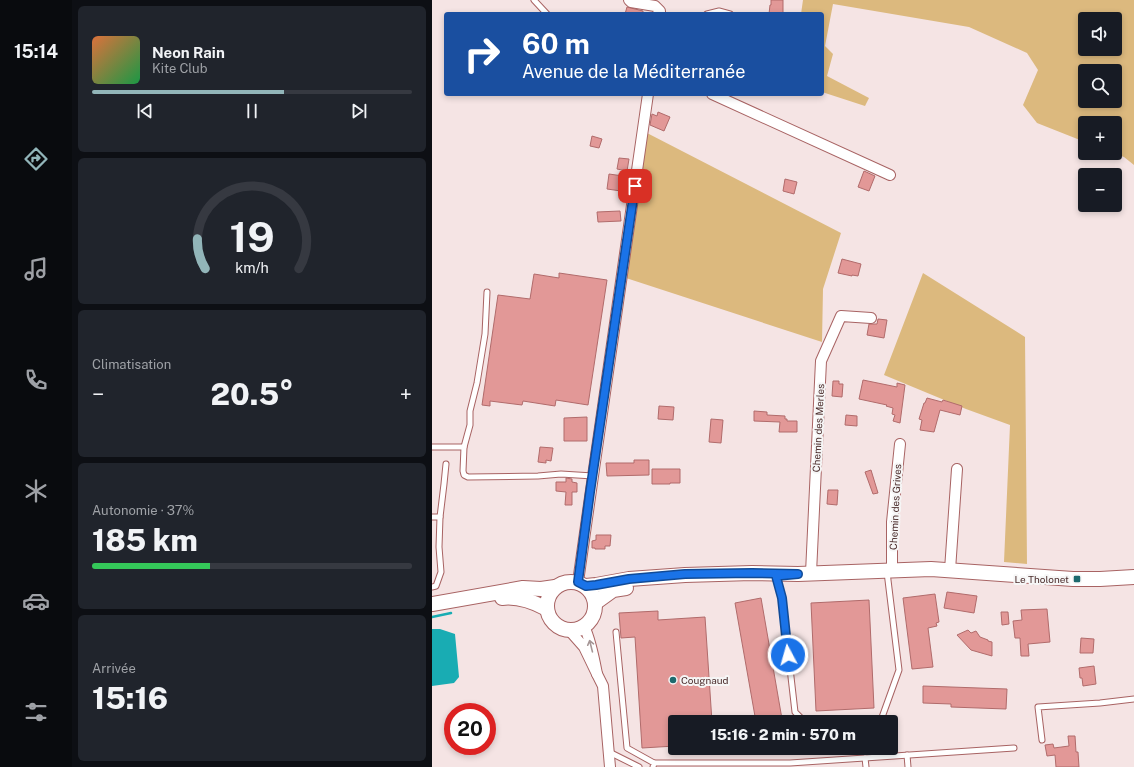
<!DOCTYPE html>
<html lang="fr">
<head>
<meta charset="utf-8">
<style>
  :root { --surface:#171b24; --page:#20242c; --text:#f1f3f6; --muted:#9ea1a6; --line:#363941; --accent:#92b5b9 }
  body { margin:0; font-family:"Public Sans",sans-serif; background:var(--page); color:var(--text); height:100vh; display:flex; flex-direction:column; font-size:15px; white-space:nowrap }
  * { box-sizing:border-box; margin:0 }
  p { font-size:13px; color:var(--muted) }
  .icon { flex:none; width:22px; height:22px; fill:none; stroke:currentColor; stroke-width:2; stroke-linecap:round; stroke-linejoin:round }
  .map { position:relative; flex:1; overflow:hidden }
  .panel { display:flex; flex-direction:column; gap:6px; padding:6px; background:#0d0f14; width:360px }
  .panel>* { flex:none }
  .hud { position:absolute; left:12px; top:12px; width:380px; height:84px; border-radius:4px; box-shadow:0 2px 6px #0003; background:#1a4fa0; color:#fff; overflow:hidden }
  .tools { position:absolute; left:646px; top:12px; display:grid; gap:8px }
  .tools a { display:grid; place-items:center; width:44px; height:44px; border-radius:4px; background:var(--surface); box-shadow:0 2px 6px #0003; font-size:20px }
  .speed { position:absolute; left:12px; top:703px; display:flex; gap:8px; font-size:20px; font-weight:700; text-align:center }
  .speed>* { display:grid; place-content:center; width:52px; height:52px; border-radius:50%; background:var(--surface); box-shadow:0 2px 6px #0003; line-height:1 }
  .speed .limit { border:6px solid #d22; background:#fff; color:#111 }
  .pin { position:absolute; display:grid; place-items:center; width:34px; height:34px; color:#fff; margin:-17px; border-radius:8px; box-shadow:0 2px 6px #0006 }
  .me { position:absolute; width:44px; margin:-22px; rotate:354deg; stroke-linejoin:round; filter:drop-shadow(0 0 3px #0008) }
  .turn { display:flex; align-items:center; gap:14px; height:84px; padding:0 12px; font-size:18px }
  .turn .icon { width:52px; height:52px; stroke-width:2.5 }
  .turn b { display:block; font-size:28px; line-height:34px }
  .big { font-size:30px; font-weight:800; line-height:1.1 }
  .panel .tile { flex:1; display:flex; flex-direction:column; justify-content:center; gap:6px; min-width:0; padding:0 14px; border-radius:6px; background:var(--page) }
  .panel .dial { align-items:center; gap:0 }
  .dial svg { height:104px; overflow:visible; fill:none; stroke:var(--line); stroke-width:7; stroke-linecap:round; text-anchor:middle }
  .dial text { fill:var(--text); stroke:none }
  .song { display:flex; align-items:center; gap:12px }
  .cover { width:48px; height:48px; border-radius:6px; background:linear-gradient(135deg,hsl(20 70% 55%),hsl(140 70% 35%)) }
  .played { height:4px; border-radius:2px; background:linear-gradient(90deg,var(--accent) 60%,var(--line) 60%) }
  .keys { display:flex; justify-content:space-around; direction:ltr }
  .heat { display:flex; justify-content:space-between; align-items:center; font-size:22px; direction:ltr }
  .charge { height:6px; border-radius:3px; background:linear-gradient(90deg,#34c759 37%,var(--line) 0) }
  .trip { position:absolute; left:236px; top:715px; width:230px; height:40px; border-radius:4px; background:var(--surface); box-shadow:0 2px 6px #0003; font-weight:800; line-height:40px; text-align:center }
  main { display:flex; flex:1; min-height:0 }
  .tabs { display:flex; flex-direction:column; width:72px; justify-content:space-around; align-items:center; background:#090b0e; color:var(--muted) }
  .tabs .icon { width:28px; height:28px }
  .tabs .active { color:var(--accent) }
  .tabs b { font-size:18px; color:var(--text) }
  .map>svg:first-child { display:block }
</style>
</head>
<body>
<main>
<nav class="tabs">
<b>15:14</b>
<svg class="icon active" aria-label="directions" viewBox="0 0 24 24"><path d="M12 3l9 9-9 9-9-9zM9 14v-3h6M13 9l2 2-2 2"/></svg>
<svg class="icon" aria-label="music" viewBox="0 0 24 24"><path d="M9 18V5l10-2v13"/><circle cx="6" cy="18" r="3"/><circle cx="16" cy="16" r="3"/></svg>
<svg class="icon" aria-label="phone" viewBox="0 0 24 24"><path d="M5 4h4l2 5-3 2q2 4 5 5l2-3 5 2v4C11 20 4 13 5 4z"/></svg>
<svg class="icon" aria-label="climate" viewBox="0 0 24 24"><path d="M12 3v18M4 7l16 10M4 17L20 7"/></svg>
<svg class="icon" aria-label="car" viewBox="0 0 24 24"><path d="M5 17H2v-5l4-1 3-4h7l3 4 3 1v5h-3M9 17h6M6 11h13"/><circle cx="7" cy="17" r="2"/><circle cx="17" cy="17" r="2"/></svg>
<svg class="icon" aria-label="filters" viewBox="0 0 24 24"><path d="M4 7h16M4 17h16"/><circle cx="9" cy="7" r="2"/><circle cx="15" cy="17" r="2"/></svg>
</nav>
<section class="panel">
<div class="tile">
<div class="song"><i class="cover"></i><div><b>Neon Rain</b><p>Kite Club</p></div></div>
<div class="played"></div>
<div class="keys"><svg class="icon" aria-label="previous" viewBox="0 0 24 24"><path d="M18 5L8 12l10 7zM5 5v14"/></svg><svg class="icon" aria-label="pause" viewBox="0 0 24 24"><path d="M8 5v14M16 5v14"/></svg><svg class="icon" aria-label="next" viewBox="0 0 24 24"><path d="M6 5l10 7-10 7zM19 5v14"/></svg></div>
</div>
<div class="tile dial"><svg viewBox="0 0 100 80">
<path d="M14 69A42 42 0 1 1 86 69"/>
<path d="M14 69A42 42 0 0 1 8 46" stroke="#92b5b9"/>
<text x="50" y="56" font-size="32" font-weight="700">19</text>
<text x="50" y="72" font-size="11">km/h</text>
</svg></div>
<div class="tile"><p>Climatisation</p>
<div class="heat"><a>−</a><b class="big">20.5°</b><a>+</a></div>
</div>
<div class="tile"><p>Autonomie · 37%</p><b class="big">185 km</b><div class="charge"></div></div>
<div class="tile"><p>Arrivée</p><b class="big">15:16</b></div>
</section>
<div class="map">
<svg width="702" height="767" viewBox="0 0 702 767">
  <rect width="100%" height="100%" fill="#f5e4e4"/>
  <g fill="#dcb97e" fill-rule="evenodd">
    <path d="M371,0H702V165L692,157L681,153H683V123H653V142L605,123L591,105L606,70L595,53L537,27L401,4L393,46L401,54L395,76L437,98L433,106L390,92V14H369ZM653,19H683V49H653ZM653,71H683V101H653Z"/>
    <path d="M215,133L409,233L391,289L390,342L194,278Z"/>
    <path d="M491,273L593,337L595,564L572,562L578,425L534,409L452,375Z"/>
  </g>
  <path fill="#19acb3" d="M0,629H8L23,634L27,677L22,683L0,686Z"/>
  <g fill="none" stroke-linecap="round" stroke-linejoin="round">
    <path stroke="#19acb3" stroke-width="2.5" d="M0,617L19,613"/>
  </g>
  <g fill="#e29897" stroke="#b16b6b">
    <path d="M339,0H351V14H337L338,5H339Z"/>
    <path d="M195,7L211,11V14H193Z"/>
    <path d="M226,112L238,117L232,131L218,125L220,114L225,116Z"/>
    <path d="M160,136L170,139L167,148L158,146Z"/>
    <path d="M187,158L197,159L195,171L185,169Z"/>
    <path d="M432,171L443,176L437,191L426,187Z"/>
    <path d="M177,174L191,176L189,191L175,189Z"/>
    <path d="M353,179L365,182L362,194L351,191Z"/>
    <path d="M188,211L189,221L166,222L165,212Z"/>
    <path d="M410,259L429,264L426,276L420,275V276L406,273Z"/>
    <path d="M127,273L175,280L156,405L124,400L123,406L91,401L90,405L58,401V406L50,405L66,295L98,299L102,274L127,278Z"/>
    <path d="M446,319L455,320L452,338L435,335L437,324H445Z"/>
    <path d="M431,380L465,387V383L473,385L468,423L461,421L463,415L460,414L461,408L454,406L455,405L427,399Z"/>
    <path d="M401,381H407V384H411L410,397L400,396Z"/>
    <path d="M495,398L510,402L511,400L530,406L528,415L508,410L502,432L488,430L490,420L487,419L492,403H493Z"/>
    <path d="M227,406L242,407L241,420L226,419Z"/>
    <path d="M322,411L335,412V415L353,416V419H355V421H365V432H347L348,422L322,421Z"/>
    <path d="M414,415L425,416V426L413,425Z"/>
    <path d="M155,417V441H132V418Z"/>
    <path d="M279,419L291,420L289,443L277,442Z"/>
    <path d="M108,447L121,448L119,461L114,460V463L106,462Z"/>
    <path d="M202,460H217V475L175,476L174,463H202Z"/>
    <path d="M220,469H248V483H238V484H220Z"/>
    <path d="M439,470L446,493L441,494L433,472Z"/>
    <path d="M134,478L140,479V482L145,483V492H140V505H133L134,492L124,491V482H134Z"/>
    <path d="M396,490H406L405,505L395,504Z"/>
    <path d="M164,535H179L178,546H173V549H163V548H160V541L164,540Z"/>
    <path d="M515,592L545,596L542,613L512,608Z"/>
    <path d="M503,594L507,622L504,623L505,626L496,628L501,667L480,669L471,598Z"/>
    <path d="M329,598L350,719L324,722L303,603Z"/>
    <path d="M437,600L442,708L384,711L379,603Z"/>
    <path d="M615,609L618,642L596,644L597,656H589L588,638H583L581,621L590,620L589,610Z"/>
    <path d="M226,611V620L273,617L280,722H243V746L210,748L203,637L189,638L187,613Z"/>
    <path d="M569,612H576L577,624L570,625Z"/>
    <path d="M536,630L539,633L544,631L548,637L556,640V641L560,642V656L539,650L525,635Z"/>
    <path d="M649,638L662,639L661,653H648Z"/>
    <path d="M662,666L664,684L651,686L650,678H648L647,668Z"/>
    <path d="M491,686L575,689L574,709L519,707V704L491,703Z"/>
    <path d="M636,736H643L644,752H646L647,767H624L623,755L615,756L613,745L621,744L622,748L637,746Z"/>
  </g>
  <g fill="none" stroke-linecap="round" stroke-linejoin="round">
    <g stroke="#a86363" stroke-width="7">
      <g id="lane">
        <path d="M102,0L115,14"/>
        <path d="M275,14L287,11L298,14"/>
        <path d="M0,447H32L31,471L32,475L36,477L106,476L129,474L161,476"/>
        <path d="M32,447L38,425V411L45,383L53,334L55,292"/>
        <path d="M0,517H8L7,547L9,572L4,586L0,587"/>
        <path d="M8,517L12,484L14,464"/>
        <path d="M343,576L350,598L363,712L371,720L383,722L449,720L467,670L455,572"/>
        <path d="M184,632L195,748L222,763L221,767"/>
        <path d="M610,740L606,707L668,703L702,699"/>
        <path d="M177,752L207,767"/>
        <path d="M475,755L476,767"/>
        <path d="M433,758L434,767"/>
        <path d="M222,763H358L582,748"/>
      </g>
    </g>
    <g stroke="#a86363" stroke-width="12">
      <g id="street">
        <path d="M197,0L199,2L223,6L228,11V14"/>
        <path d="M280,94L458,175"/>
        <path d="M518,570L525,469"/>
        <path d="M460,571V522L468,444"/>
        <path d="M379,573L389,361L409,316L439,318"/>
        <path d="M146,582L161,476L216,94"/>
        <path d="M137,630L152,647L165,674C162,658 159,641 152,626"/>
        <path d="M165,674L171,686L178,767"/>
      </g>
    </g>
    <g stroke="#a86363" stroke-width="16">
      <g id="secondary">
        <circle cx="139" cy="606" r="24"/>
        <path d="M154,586L164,585L197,579L253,575L320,573L366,574L499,569L641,579H668L702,577"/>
        <path d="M70,598C86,596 100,601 115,609"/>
        <path d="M163,603L181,590L194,588"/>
        <path d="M0,604L91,588L109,589L123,587"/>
      </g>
    </g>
    <use href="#lane" stroke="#fff" stroke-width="5"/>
    <use href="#street" stroke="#fff" stroke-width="10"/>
    <use href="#secondary" stroke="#fff" stroke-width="14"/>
  </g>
  <defs><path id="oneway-shaft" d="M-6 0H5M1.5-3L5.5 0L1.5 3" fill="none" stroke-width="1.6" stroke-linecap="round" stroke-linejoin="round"/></defs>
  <use stroke="#a59696" href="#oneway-shaft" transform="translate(159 646) rotate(-104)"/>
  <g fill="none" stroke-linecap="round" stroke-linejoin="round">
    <g stroke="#114b97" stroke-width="10">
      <path id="route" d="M203,186L158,492L146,582L154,586L164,585L197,579L253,574L320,573L366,574L344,576L350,598L356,655"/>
    </g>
    <use href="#route" stroke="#1a73e8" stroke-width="7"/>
  </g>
  <g fill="#1e6a6e" stroke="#f6f6f6" stroke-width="1.5">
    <rect x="641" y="575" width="8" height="8" rx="2"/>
    <circle cx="241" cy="680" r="4"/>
  </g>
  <g text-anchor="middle" stroke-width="4" stroke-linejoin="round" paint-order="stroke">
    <g font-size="10" fill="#4b2d2c" stroke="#f6f6f6">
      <text transform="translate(386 428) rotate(-87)" y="4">Chemin des Merles</text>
      <text transform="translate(463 507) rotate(-87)" y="4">Chemin des Grives</text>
    </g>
    <g font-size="10" fill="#4b2d2c" stroke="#f6f6f6" text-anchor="end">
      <text x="637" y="583">Le Tholonet</text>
      <text x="249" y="684" text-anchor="start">Cougnaud</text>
    </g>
  </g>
</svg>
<div class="tools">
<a><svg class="icon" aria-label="sound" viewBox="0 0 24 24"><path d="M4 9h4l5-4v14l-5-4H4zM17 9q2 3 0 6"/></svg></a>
<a><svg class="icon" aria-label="search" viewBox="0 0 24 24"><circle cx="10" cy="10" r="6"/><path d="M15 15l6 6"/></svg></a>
<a>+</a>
<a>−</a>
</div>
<div class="speed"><div class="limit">20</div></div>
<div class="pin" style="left:203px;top:186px;background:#d93025"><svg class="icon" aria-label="arrive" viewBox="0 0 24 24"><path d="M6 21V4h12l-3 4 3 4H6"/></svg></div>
<svg class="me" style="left:356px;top:655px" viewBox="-20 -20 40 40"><circle r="17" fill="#1a73e8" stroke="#fff" stroke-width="3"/><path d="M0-11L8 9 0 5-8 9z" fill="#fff"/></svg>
<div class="trip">15:16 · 2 min · 570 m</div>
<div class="hud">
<div class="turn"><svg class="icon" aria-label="right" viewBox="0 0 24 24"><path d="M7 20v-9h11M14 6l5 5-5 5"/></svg><div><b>60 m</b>Avenue de la Méditerranée</div></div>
</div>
</div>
</main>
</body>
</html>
